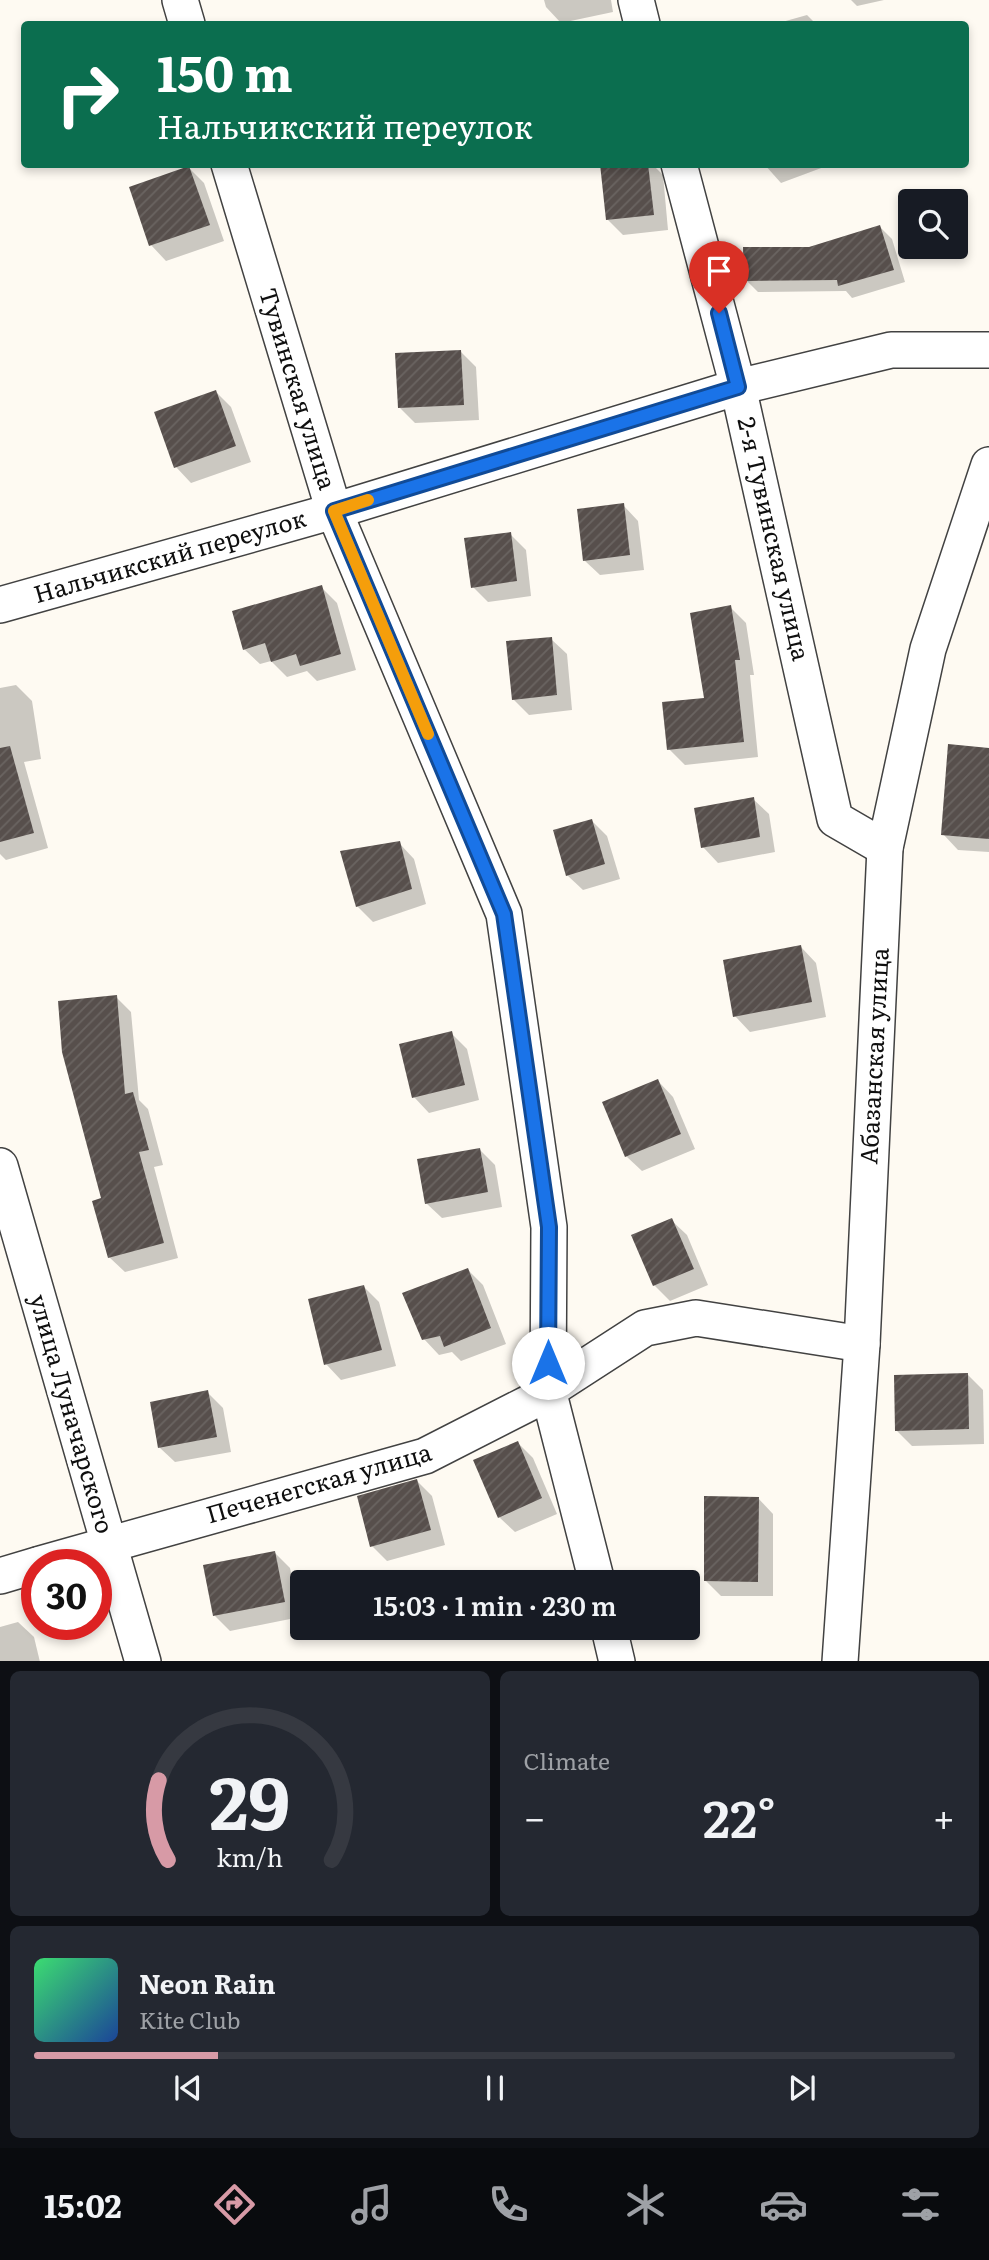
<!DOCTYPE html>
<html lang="en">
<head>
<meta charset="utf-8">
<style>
  :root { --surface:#171b24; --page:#242831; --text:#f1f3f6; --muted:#9ea1a6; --line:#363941; --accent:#d79aa6 }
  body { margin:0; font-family:Literata,serif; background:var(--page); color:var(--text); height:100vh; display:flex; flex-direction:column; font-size:26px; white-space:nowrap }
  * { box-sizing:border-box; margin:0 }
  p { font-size:23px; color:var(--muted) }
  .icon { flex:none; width:38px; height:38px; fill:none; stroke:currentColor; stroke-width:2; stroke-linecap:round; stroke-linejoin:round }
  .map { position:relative; height:1661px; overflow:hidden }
  .sheet { display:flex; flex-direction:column; gap:10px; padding:10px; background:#0d0f14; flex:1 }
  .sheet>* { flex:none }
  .top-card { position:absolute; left:21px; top:21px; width:948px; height:147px; border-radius:7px; box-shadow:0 4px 10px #0003; background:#0b6e4f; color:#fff; overflow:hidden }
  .fabs { position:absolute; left:898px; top:189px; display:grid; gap:14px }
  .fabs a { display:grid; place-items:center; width:70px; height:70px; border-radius:7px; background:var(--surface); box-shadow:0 4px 10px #0003; font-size:35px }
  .speed { position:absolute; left:21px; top:1549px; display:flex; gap:14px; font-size:35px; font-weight:700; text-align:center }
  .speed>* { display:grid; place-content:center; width:91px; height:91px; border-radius:50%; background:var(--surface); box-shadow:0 4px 10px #0003; line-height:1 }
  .speed .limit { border:10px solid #d22; background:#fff; color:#111 }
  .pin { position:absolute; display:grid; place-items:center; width:60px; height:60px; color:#fff; margin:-72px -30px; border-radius:50% 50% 50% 0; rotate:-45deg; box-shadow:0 0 7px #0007 }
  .pin .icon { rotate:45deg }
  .me { position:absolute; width:77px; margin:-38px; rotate:0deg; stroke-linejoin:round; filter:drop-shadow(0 0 5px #0008) }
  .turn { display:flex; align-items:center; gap:24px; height:147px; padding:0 21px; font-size:32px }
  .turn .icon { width:91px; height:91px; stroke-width:2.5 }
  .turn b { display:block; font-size:49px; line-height:60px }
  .big { font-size:52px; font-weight:600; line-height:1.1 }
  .sheet .card { flex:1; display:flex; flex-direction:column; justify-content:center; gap:10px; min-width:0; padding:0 24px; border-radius:10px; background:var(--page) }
  .sheet .dial { align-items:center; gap:0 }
  .dial svg { height:182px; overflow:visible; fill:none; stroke:var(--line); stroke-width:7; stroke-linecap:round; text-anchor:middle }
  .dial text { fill:var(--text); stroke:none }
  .song { display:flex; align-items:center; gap:21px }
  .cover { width:84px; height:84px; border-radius:10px; background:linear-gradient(135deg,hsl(140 70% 55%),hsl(220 70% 35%)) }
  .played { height:7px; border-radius:4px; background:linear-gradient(90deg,var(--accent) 20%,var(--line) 20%) }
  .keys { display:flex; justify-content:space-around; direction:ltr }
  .heat { display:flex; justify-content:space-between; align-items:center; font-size:38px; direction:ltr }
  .sheet .tiles { flex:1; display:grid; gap:10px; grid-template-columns:1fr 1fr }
  .card:last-child { grid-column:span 2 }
  .trip { position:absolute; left:290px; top:1570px; width:410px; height:70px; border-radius:7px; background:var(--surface); box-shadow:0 4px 10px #0003; font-weight:600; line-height:70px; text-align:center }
  .dock { display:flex; height:112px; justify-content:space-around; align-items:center; background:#090b0e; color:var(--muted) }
  .dock .icon { width:49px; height:49px }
  .dock .selected { color:var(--accent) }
  .dock b { font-size:32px; color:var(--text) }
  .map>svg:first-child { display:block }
</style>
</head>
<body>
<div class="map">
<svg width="989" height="1662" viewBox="0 0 989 1662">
  <defs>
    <pattern id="building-hatch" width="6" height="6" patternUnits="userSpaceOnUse" patternTransform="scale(1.75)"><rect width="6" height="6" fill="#574f4c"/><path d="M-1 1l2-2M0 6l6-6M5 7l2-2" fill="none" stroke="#6a6461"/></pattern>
  </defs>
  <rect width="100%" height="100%" fill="#fefaf2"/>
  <g fill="#0003">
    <path d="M544,0H611L613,12L561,23L546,7Z"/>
    <path d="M851,0H884L857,6Z"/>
    <path d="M807,15L816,24H775Z"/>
    <path d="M602,164H652L663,175L668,230L623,235L607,219Z"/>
    <path d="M764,164H832L781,183Z"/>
    <path d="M189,168L204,183L224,241L166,261L151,245Z"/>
    <path d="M880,227L892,239L905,282L852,298L846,291L758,292L746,280L809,249Z"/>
    <path d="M461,352L476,367L479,420L415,423L399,407Z"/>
    <path d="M216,392L231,407L251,462L191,483L176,467L157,413Z"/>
    <path d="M623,505L638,521L644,570L600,575L584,560Z"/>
    <path d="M510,534L526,550L531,596L488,602L473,587Z"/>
    <path d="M321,587L337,603L356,670L317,681L307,671L287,677L271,661L260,664L244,649Z"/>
    <path d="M730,607L746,623L754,675H750L758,757L685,765L669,749L706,699Z"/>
    <path d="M551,639L567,654L572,710L529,715L513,699Z"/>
    <path d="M16,685L32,701L41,759L24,762L48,848L6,860L0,854V688Z"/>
    <path d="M989,750V852L958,850L943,834Z"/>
    <path d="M753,799L769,814L775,852L718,863L703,847Z"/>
    <path d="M592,821L607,836L620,879L583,890L567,875Z"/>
    <path d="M399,843L414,859L426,904L373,922L357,906Z"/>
    <path d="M801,947L816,963L826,1017L750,1032L735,1016Z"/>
    <path d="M116,997L131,1012L139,1100L148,1109L163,1165L154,1167L178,1258L125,1272L109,1257L103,1199Z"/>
    <path d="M451,1033L467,1049L479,1100L429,1113L414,1097Z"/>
    <path d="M658,1081L673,1097L695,1149L642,1171L626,1156Z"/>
    <path d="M480,1150L495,1165L502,1207L442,1218L426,1203Z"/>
    <path d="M671,1220L687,1235L708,1285L670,1301L654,1285L634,1236Z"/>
    <path d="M468,1270L483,1285L506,1344L461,1361L452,1352L439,1355L424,1339Z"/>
    <path d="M364,1287L379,1302L396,1366L341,1380L326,1364Z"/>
    <path d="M967,1374L983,1390L984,1444L912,1446L896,1430Z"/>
    <path d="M207,1392L223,1408L231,1452L175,1462L159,1447Z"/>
    <path d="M518,1443L533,1458L557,1514L515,1532L499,1517Z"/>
    <path d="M417,1481L432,1496L445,1545L387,1561L372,1546Z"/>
    <path d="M758,1498L773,1514V1596H721L706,1581Z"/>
    <path d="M275,1553L290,1568L300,1617L230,1631L215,1616Z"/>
    <path d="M18,1622L34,1637L40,1662H0V1627Z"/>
  </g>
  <g fill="url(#building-hatch)">
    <path d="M600,164H648L654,215L606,220Z"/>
    <path d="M189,166L210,225L149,246L129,187Z"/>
    <path d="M880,225L894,270L838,286L837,280L744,281L743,247H809Z"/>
    <path d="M461,350L464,405L398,408L395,353Z"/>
    <path d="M216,390L236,446L174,468L154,412Z"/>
    <path d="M624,503L630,555L583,561L577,509Z"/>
    <path d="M511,532L517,581L471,588L464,538Z"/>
    <path d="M322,585L341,654L300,666L296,654L271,662L265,643L243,650L232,611Z"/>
    <path d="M731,605L740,660H735L744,742L667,750L662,702L704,698L690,613Z"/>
    <path d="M552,637L557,695L512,700L506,641Z"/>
    <path d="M948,744L989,748V839L941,835Z"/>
    <path d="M10,746L34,833L0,842V748Z"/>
    <path d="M754,797L760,837L701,848L694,808Z"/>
    <path d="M592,819L605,864L566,876L553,830Z"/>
    <path d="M400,841L412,889L356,907L340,851Z"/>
    <path d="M801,945L812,1002L733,1017L723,960Z"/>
    <path d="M117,995L125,1094L133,1092L149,1150L139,1152L164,1243L108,1258L92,1201L101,1198L62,1052L58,1001Z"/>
    <path d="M452,1031L465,1085L412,1098L399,1044Z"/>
    <path d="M658,1079L681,1134L625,1157L602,1102Z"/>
    <path d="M480,1148L488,1192L425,1204L417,1159Z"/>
    <path d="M672,1218L694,1269L653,1286L631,1235Z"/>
    <path d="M468,1268L491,1328L444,1347L440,1336L422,1340L402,1293Z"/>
    <path d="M364,1285L382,1350L324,1365L308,1299Z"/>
    <path d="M968,1373L969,1429L895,1431L894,1375Z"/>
    <path d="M208,1390L217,1437L158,1448L150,1402Z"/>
    <path d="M518,1441L542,1498L498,1518L473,1460Z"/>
    <path d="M417,1479L431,1530L370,1547L357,1496Z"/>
    <path d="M704,1496L759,1497L758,1582L704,1581Z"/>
    <path d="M275,1551L285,1602L213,1616L203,1565Z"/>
  </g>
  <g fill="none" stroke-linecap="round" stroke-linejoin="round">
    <g stroke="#424242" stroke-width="38">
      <g id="minor">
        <path d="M180,0L187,24"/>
        <path d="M636,0L642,24"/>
        <path d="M229,164L334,511L504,914L549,1227L548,1390L597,1582"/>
        <path d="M679,164L738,387L835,819L885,848"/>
        <path d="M0,605L334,511L738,387L891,350H989"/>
        <path d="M0,1166L143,1662"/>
        <path d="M40,1564L425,1456L529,1403L645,1328L696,1318L862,1344"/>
        <path d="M0,1576L37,1565"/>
        <path d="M609,1628L617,1662"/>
        <path d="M840,1662L862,1344L885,848L928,649L989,465"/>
      </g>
    </g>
    <use href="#minor" stroke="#fff" stroke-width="35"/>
  </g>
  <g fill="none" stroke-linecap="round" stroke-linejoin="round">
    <g stroke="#114b97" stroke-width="18">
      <path id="route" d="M548,1363L549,1227L504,914L334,511L738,387L719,313"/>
    </g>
    <use href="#route" stroke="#1a73e8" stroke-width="12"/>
    <path stroke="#f59e0b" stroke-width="12" d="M368,500L334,511L428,734"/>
  </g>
  <g text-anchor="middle" stroke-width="7" stroke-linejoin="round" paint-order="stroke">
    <g font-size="24" fill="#0f0f0f" stroke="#fff">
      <text transform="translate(297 389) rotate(73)" y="8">Тувинская улица</text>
      <text transform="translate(773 539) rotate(77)" y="8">2-я Тувинская улица</text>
      <text transform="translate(170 557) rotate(-16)" y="8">Нальчикский переулок</text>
      <text transform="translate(875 1056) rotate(-87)" y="8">Абазанская улица</text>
      <text transform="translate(71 1414) rotate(74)" y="8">улица Луначарского</text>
      <text transform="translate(319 1484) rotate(-16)" y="8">Печенегская улица</text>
    </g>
  </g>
</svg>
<div class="fabs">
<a><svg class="icon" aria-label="search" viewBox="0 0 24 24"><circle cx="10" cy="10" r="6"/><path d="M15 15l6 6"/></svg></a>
</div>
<div class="speed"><div class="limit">30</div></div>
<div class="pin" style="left:719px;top:313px;background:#d93025"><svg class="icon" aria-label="arrive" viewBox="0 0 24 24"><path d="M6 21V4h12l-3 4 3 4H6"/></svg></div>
<svg class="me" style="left:548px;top:1363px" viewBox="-20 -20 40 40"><circle r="19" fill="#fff"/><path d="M0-13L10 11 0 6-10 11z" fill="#1a73e8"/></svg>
<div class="trip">15:03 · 1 min · 230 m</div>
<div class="top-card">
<div class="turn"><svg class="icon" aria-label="right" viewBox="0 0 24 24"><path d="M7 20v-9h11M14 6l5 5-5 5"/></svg><div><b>150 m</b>Нальчикский переулок</div></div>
</div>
</div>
<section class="sheet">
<div class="tiles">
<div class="card dial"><svg viewBox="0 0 100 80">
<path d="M14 69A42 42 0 1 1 86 69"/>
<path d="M14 69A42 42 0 0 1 10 34" stroke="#d79aa6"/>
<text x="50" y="56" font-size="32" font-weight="700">29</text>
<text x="50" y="72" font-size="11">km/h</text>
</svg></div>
<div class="card"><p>Climate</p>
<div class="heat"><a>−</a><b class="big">22°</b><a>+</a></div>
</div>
<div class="card">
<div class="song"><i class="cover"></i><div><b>Neon Rain</b><p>Kite Club</p></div></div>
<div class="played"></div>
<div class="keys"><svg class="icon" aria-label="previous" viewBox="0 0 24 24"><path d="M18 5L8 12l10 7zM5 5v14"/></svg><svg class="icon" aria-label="pause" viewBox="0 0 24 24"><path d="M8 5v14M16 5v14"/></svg><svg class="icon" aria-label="next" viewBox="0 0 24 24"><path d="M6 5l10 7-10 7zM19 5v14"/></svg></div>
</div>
</div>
</section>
<nav class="dock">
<b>15:02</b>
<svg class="icon selected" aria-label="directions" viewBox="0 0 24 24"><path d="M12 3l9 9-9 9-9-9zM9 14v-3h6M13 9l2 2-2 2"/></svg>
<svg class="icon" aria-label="music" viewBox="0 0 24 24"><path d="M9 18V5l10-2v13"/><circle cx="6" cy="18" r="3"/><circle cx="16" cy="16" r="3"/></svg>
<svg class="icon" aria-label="phone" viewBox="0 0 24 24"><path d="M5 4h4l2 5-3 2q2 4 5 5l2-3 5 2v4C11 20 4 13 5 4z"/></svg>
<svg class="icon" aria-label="climate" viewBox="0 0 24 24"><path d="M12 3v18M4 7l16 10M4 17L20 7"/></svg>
<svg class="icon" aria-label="car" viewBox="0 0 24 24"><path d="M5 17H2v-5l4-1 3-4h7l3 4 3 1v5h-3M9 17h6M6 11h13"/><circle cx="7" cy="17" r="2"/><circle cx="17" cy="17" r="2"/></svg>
<svg class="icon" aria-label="filters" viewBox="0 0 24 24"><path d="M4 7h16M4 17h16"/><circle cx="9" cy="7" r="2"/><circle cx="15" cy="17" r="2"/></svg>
</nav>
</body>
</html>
